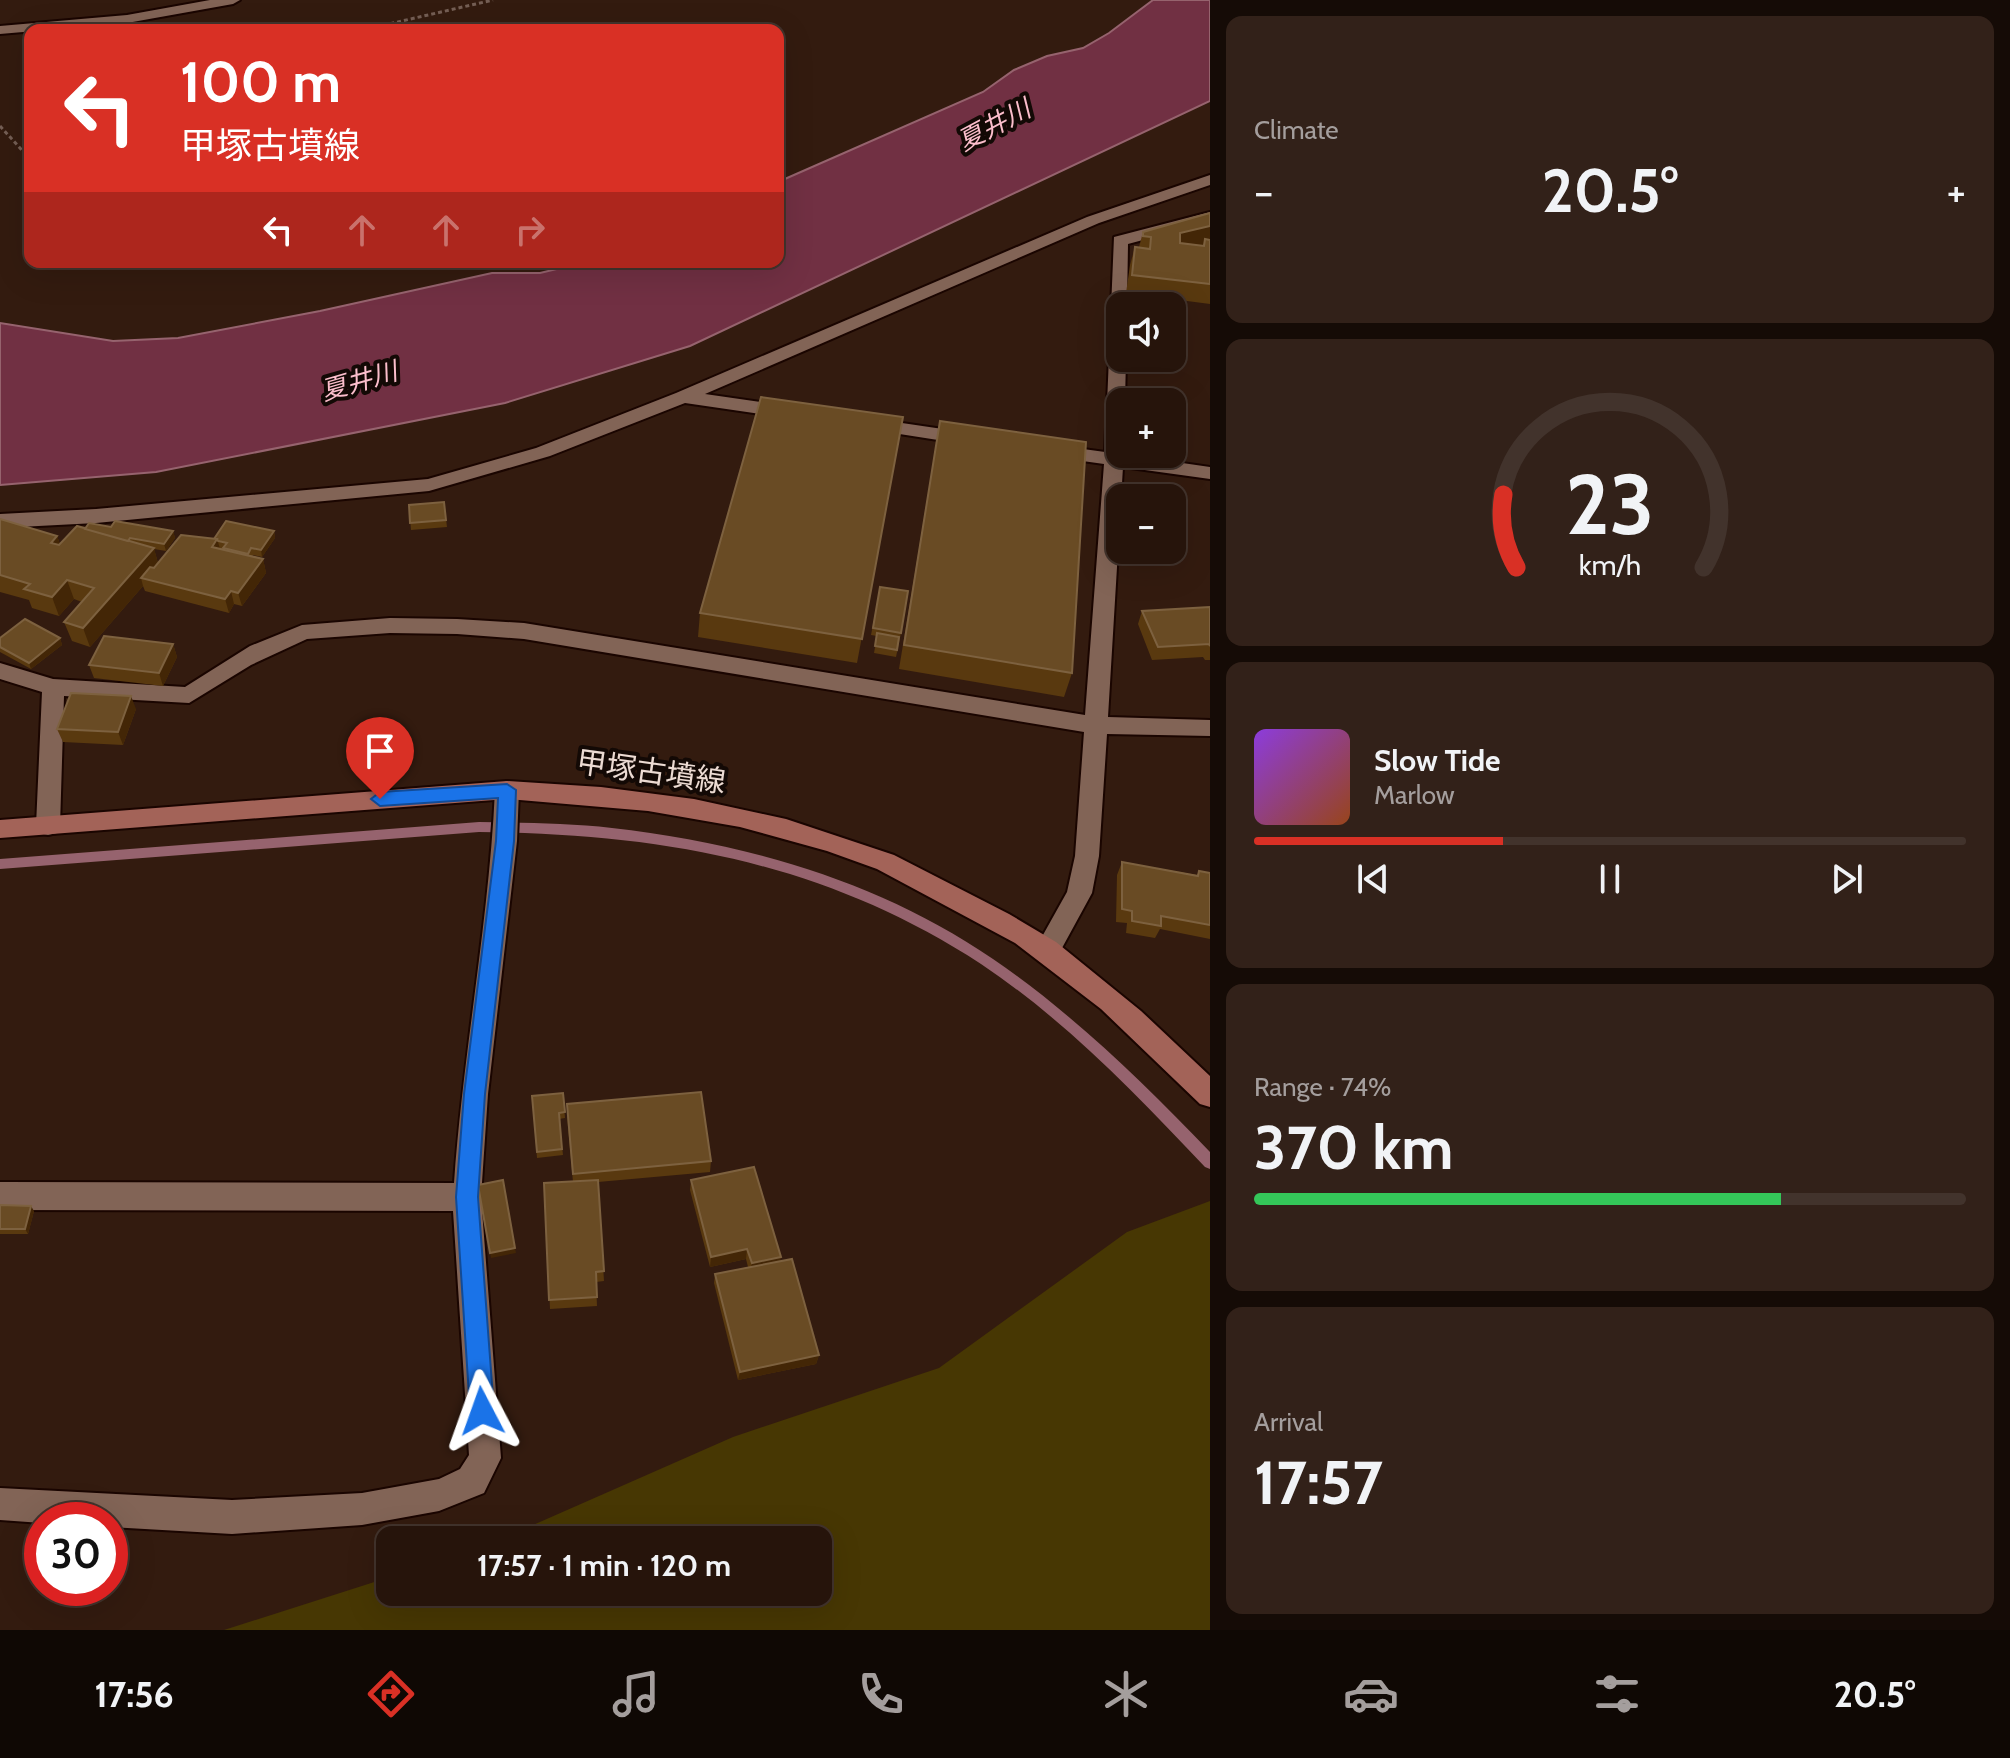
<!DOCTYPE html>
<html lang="en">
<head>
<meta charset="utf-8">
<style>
  :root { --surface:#26140b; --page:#322119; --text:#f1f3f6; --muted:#a49e9d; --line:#42332c; --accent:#d93025 }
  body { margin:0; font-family:Cabin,"Noto Sans JP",sans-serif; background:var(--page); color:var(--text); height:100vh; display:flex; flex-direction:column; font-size:30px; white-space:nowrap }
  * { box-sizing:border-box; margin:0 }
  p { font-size:26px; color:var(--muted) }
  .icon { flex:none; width:44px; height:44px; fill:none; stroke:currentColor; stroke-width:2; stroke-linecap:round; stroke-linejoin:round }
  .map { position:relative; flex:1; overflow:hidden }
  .details { display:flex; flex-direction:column; gap:16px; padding:16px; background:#150b06; width:800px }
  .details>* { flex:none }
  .hud { position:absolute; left:24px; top:24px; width:760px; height:244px; border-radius:16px; box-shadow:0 8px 32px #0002,0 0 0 2px var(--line); background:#d93025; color:#fff; overflow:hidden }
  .buttons { position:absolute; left:1106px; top:292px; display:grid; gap:16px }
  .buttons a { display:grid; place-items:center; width:80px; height:80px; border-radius:16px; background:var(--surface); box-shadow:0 8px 32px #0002,0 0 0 2px var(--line); font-size:40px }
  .speed { position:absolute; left:24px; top:1502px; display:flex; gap:16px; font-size:40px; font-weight:700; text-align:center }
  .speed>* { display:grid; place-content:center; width:104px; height:104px; border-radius:50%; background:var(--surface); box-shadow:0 8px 32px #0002,0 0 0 2px var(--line); line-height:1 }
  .speed .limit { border:12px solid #d22; background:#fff; color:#111 }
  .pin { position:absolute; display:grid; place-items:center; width:68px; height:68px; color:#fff; margin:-82px -34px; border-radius:50% 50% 50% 0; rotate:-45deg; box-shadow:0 0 8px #0007 }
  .pin .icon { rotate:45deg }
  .me { position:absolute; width:88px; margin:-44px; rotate:356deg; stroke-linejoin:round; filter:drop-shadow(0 0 6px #0008) }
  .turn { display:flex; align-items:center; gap:28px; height:168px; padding:0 24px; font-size:36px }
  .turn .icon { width:104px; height:104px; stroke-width:2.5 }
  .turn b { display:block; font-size:56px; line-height:68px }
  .lanes { display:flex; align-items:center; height:76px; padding:0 24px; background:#0003; justify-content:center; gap:40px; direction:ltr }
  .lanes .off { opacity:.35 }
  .big { font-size:60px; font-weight:800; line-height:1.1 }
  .details .tile { flex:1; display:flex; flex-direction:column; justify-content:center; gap:12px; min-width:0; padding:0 28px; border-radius:16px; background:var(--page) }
  .details .dial { align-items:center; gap:0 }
  .dial svg { height:208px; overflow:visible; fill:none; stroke:var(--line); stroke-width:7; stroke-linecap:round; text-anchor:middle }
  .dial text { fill:var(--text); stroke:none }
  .song { display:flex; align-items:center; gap:24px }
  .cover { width:96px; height:96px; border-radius:12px; background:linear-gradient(135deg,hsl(270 70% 55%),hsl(20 70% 35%)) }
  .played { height:8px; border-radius:4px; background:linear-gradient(90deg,var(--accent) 35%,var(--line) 35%) }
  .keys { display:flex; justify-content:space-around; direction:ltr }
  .heat { display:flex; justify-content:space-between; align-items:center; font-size:44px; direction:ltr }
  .charge { height:12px; border-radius:6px; background:linear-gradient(90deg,#34c759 74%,var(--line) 0) }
  .trip { position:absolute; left:376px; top:1526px; width:456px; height:80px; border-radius:16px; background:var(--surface); box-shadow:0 8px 32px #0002,0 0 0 2px var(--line); font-weight:800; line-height:80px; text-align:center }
  .tab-bar { display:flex; height:128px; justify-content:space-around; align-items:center; background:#0f0804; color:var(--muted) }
  .tab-bar .icon { width:56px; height:56px }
  .tab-bar .selected { color:var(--accent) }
  .tab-bar b { font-size:36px; color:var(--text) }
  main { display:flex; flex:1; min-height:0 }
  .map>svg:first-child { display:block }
</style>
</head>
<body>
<main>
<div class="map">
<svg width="1210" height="1630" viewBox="0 0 1210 1630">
  <rect width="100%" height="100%" fill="#331b0f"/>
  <path fill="#473703" d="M1210,1201V1630H224L390,1577V1592H818V1540H499L733,1437L939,1368L1127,1232Z"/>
  <path fill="#713043" stroke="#96636e" stroke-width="2" d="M1153,0H1210V101L690,346L505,403L156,472L0,485V323L113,341L178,338L320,311L492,273H540L586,262H778V182L983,92L1014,70L1047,56L1083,48L1109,33Z"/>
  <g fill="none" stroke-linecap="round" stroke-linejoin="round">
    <path fill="#96636e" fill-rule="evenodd" d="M479,822C523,823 568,823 612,828C746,843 881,882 993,959C1073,1014 1143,1082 1210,1152V1169L1205,1167C1136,1094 1065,1020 981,964C824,862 663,834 479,832L0,869V859Z"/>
    <g stroke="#1a0500" stroke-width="4">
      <g id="street">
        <path d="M210,0H240L233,4L127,23L0,34V26L127,15Z"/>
        <path d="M1210,175V185L1099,223L705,394L788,406L797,412L795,416L788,418L685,403L550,456L429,491L96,523L0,528V514L96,509L428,479L536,448L676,393L1087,217Z"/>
        <path d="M1210,212V222L1128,244L1127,306H1120V358H1126L1125,402H1120V454L1210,467V479L1123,467L1108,717L1210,720V736L1107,734L1099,856L1092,893L1056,959L1047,962L1038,959L1034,951L1067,892L1075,856L1084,732L524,639L457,634L390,633L307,639L251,665L189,703L64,696L60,826L57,833L48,835L39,833L36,826L42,692L0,679V663L53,679L185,687L250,646L302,625L390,618L457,619L524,623L1085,715L1104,464L1054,457L1044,451L1054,445L1105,452L1114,237Z"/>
        <path d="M868,418L970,433L980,439L970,445L861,428L859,424L861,420Z"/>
        <path d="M507,781L515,784L519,790L517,841L488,1094L481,1197L501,1458L484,1493L439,1511L362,1525L232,1534L110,1527V1520H42V1523L0,1520V1488L232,1500L362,1493L439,1479L460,1469L469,1455L453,1211L0,1210V1182L454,1183C463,1052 489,922 495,790L499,784Z"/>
      </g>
    </g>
    <g stroke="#1a0500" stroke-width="4">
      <path id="secondary" d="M507,781L601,787L694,799L786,819L894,855L1009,914L1056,942L1141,1011L1210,1076V1107L1200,1104L1101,1009L1015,943L877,869L827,851L740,827L648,811L507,799L0,838V820Z"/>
    </g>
    <g stroke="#745e54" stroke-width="3" stroke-dasharray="4 3" stroke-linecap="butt">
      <path d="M363,30L493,0"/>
      <path d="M0,126L30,159"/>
    </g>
    <use href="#street" fill="#826456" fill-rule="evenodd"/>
    <use href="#secondary" fill="#a36358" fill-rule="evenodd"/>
  </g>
  <g fill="#59390f">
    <path d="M1210,213V304L1126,293L1130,265L1135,247H1139L1143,232Z"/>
    <path d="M903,417L857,663L698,637L700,613Z"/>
    <path d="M940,421L1072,673L1064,697L899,669Z"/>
    <path d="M444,502L447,527L411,530L409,505Z"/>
    <path d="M0,519L57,536L60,544L85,529L111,527L173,531L175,538L166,551L154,549L158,563L214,539L274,531L275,538L262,557L253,555L252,557L263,559L266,573L242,606L234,604L229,613L145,591L143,586L90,647L72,641L64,622L82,602L74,599L59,616L32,608L29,600L0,592Z"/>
    <path d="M880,587L901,633L896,657L874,653L877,636L871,635Z"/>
    <path d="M1210,607V660H1205L1203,657L1152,660L1138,624L1142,611Z"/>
    <path d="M0,638H60L62,645L31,669L0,652Z"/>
    <path d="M173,644L177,657L163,686L94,678L89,665Z"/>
    <path d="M136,709L123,745L63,742L57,729Z"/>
    <path d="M1122,862L1197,875L1199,871L1210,873V939L1160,929L1155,938L1126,933L1127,923L1116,922L1117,875Z"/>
    <path d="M563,1093L565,1118L559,1119L563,1155L537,1158L532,1096Z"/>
    <path d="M567,1116L711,1161L710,1172L598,1182L604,1281L596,1282L597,1306L550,1309L544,1183L573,1182Z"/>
    <path d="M691,1180L780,1261L819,1355L816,1364L738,1380L714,1283L715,1274L748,1267L746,1259L710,1267L690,1190Z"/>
    <path d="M0,1205L34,1211L28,1234H0Z"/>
  </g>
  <g fill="#432606">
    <path d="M1210,226V243L1205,239L1203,245L1174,252L1180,233Z"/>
    <path d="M173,531L175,538L166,551L164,544Z"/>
    <path d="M274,531L275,538L262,557L261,550Z"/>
    <path d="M57,536L64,555L51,543Z"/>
    <path d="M217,539L221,552L212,547Z"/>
    <path d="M154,548L159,567L141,578L143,586L90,647L83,628Z"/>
    <path d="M263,559L266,573L242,606L238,593Z"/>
    <path d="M67,580L74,599L59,616L52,597Z"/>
    <path d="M231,591L234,604L229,613L225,599Z"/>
    <path d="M60,638L62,645L31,669L29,663Z"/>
    <path d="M173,644L177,657L163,686L159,673Z"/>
    <path d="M131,696L136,709L123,745L118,732Z"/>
    <path d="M31,1206L34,1211L28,1234L25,1229Z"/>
    <path d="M515,1248L516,1253L491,1258L490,1253Z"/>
    <path d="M747,1249L746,1259L710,1267L711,1257Z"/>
    <path d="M781,1257L779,1267L750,1272L752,1263Z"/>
    <path d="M819,1355L816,1364L738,1380L740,1372Z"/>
  </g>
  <g fill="#694b24" stroke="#7d613f" stroke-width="2">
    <path d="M1210,213V226L1180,233V243L1204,246L1205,239L1210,240V284L1132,275L1135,247L1150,249L1151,237L1143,236V232Z"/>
    <path d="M761,397L903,417L862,639L700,613Z"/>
    <path d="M940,421L1086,442L1072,673L904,645Z"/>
    <path d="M444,502L446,520L410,523L409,505Z"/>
    <path d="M0,519L57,536L51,543L59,545L77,526L154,548L83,628L64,622L94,588L67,580L52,597L24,589L30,584L0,575Z"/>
    <path d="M115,521L173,531L164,544L130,538L128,541L85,529L89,523L111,527Z"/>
    <path d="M226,521L274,531L261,550L251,548L248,554L223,548L227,543L218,541L217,539H214Z"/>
    <path d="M181,535L217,539L212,547L263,559L238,593L231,591L225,599L141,578L150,567L154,568Z"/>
    <path d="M880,587L908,591L901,633L873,628Z"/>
    <path d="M1210,607V646L1209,644L1158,647L1142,611Z"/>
    <path d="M25,619L60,638L29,663L0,647V638Z"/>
    <path d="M877,633L899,637L897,650L875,646Z"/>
    <path d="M104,636L173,644L159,673L89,665Z"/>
    <path d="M71,693L131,696L118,732L57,729Z"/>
    <path d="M1122,862L1198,876L1199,871L1210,873V925L1161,916V926L1132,921V911L1122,909Z"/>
    <path d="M701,1092L711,1161L573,1174L567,1104Z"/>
    <path d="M563,1093L565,1112L559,1113L562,1149L537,1152L532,1096Z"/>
    <path d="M754,1167L781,1257L752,1263L747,1249L711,1257L691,1180Z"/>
    <path d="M503,1180L515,1248L490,1253L478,1185Z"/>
    <path d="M598,1180L604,1271L596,1272L597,1297L549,1300L544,1183Z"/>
    <path d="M0,1205L31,1206L25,1229H0Z"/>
    <path d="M792,1259L819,1355L740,1372L715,1274Z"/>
  </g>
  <path fill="#1a73e8" stroke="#114b97" stroke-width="2" d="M507,784L516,790L514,841L485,1094L478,1197L494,1411L490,1420L482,1423L473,1420L470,1411L456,1197L464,1094L496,841L498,798L380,806L371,799L380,792Z"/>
  <g text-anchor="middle" stroke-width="8" stroke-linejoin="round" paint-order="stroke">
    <g font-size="26" font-style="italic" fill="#fcbecc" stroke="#130905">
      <text transform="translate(994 125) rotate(-28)" y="9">夏井川</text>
      <text transform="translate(359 381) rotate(-16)" y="9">夏井川</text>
    </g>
    <g font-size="30" fill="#ecdbd3" stroke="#130905">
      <text transform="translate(651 772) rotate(8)" y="10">甲塚古墳線</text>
    </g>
  </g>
</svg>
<div class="buttons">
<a><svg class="icon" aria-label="sound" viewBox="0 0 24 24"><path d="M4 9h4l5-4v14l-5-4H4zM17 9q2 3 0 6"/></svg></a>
<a>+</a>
<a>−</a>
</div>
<div class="speed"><div class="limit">30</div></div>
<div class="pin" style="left:380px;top:799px;background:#d93025"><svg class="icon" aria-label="arrive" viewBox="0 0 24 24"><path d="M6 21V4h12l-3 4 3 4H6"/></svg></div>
<svg class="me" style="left:482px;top:1411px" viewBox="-20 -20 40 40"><path d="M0-17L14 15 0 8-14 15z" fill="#1a73e8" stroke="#fff" stroke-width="4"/></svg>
<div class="trip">17:57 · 1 min · 120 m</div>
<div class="hud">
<div class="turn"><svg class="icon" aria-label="left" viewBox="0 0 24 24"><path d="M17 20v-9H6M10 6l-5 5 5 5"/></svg><div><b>100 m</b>甲塚古墳線</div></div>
<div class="lanes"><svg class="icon" aria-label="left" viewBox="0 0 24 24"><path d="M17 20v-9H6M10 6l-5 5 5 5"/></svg><svg class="icon off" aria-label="ahead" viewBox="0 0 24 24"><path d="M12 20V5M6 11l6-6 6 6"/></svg><svg class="icon off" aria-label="ahead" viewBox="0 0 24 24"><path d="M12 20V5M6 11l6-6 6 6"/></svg><svg class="icon off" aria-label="right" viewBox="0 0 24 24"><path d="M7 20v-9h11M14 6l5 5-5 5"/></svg></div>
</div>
</div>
<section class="details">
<div class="tile"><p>Climate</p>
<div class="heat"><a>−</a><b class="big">20.5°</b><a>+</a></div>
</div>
<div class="tile dial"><svg viewBox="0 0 100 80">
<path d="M14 69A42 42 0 1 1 86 69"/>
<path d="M14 69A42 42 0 0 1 9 41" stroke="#d93025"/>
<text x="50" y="56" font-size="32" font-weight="700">23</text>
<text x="50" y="72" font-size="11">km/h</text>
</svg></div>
<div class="tile">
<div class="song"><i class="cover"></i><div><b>Slow Tide</b><p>Marlow</p></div></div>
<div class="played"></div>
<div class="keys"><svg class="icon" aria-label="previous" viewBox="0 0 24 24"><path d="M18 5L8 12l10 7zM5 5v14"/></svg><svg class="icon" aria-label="pause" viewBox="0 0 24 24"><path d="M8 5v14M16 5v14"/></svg><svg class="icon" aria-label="next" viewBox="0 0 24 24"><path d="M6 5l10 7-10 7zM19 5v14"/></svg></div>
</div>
<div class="tile"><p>Range · 74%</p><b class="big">370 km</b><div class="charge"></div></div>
<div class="tile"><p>Arrival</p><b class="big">17:57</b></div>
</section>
</main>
<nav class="tab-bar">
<b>17:56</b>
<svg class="icon selected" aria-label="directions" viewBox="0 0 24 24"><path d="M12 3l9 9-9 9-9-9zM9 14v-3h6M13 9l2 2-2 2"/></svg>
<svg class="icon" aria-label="music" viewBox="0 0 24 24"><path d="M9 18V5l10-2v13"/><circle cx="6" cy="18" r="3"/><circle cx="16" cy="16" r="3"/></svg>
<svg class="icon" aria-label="phone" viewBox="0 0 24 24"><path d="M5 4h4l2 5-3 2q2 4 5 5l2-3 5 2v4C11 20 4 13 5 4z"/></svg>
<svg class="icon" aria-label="climate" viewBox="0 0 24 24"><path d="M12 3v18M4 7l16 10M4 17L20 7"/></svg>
<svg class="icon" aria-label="car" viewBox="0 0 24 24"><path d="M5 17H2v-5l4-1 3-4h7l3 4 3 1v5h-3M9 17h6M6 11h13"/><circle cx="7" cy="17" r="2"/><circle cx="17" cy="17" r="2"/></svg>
<svg class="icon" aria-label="filters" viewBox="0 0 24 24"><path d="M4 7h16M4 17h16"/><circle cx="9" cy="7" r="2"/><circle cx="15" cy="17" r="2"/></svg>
<b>20.5°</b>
</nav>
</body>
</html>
